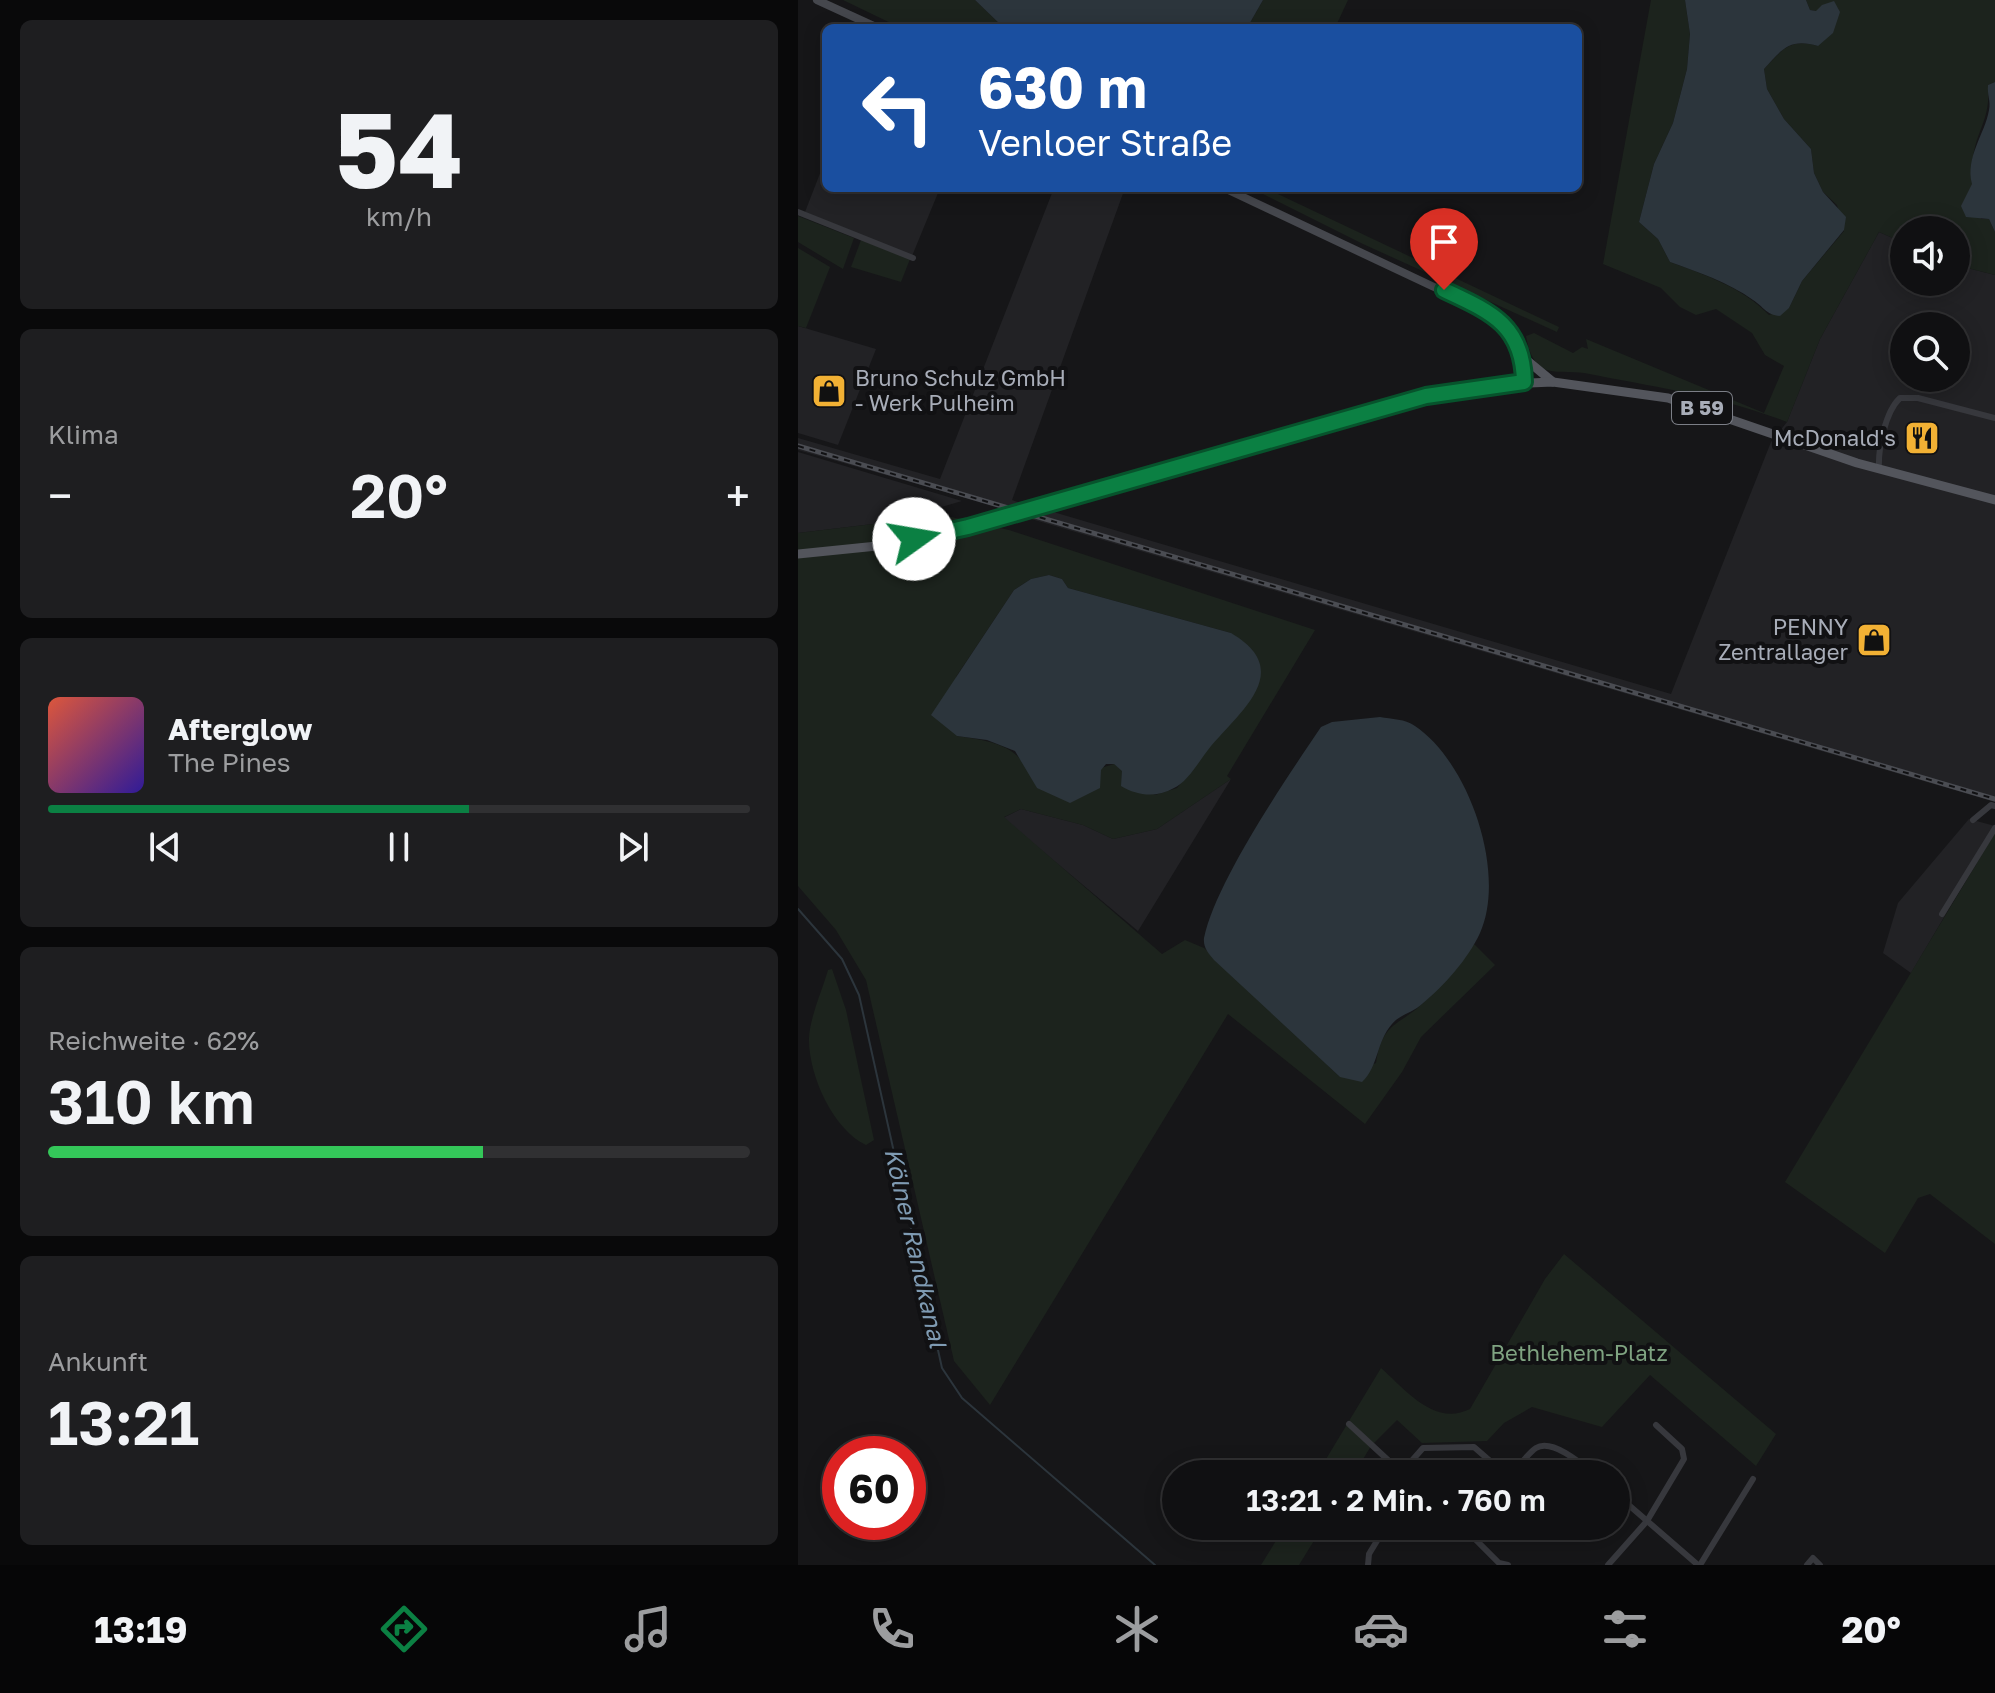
<!DOCTYPE html>
<html lang="de">
<head>
<meta charset="utf-8">
<style>
  :root { --surface:#101012; --page:#1e1e20; --text:#f1f3f6; --muted:#9c9d9f; --line:#303032; --accent:#0b8043 }
  body { margin:0; font-family:"Golos Text",sans-serif; background:var(--page); color:var(--text); height:100vh; display:flex; flex-direction:column; font-size:30px; white-space:nowrap }
  * { box-sizing:border-box; margin:0 }
  p { font-size:26px; color:var(--muted) }
  .icon { flex:none; width:44px; height:44px; fill:none; stroke:currentColor; stroke-width:2; stroke-linecap:round; stroke-linejoin:round }
  .map { position:relative; flex:1; overflow:hidden }
  .panel { display:flex; flex-direction:column; gap:20px; padding:20px; background:#09090a; width:798px }
  .panel>* { flex:none }
  .top-card { position:absolute; left:24px; top:24px; width:760px; height:168px; border-radius:12px; box-shadow:0 4px 20px #0003,0 0 0 2px var(--line); background:#1a4fa0; color:#fff; overflow:hidden }
  .controls { position:absolute; left:1092px; top:216px; display:grid; gap:16px }
  .controls a { display:grid; place-items:center; width:80px; height:80px; border-radius:50%; background:var(--surface); box-shadow:0 4px 20px #0003,0 0 0 2px var(--line); font-size:40px }
  .speed { position:absolute; left:24px; top:1436px; display:flex; gap:16px; font-size:40px; font-weight:700; text-align:center }
  .speed>* { display:grid; place-content:center; width:104px; height:104px; border-radius:50%; background:var(--surface); box-shadow:0 4px 20px #0003,0 0 0 2px var(--line); line-height:1 }
  .speed .limit { border:12px solid #d22; background:#fff; color:#111 }
  .pin { position:absolute; display:grid; place-items:center; width:68px; height:68px; color:#fff; margin:-82px -34px; border-radius:50% 50% 50% 0; rotate:-45deg; box-shadow:0 0 8px #0007 }
  .pin .icon { rotate:45deg }
  .me { position:absolute; width:88px; margin:-44px; rotate:77deg; stroke-linejoin:round; filter:drop-shadow(0 0 6px #0008) }
  .turn { display:flex; align-items:center; gap:28px; height:168px; padding:0 24px; font-size:36px }
  .turn .icon { width:104px; height:104px; stroke-width:2.5 }
  .turn b { display:block; font-size:56px; line-height:68px }
  .big { font-size:60px; font-weight:600; line-height:1.1 }
  .panel .card { flex:1; display:flex; flex-direction:column; justify-content:center; gap:12px; min-width:0; padding:0 28px; border-radius:12px; background:var(--page) }
  .panel .dial { align-items:center; gap:0 }
  .dial b { font-size:104px; line-height:1 }
  .song { display:flex; align-items:center; gap:24px }
  .cover { width:96px; height:96px; border-radius:12px; background:linear-gradient(135deg,hsl(10 70% 55%),hsl(250 70% 35%)) }
  .played { height:8px; border-radius:4px; background:linear-gradient(90deg,var(--accent) 60%,var(--line) 60%) }
  .keys { display:flex; justify-content:space-around; direction:ltr }
  .heat { display:flex; justify-content:space-between; align-items:center; font-size:44px; direction:ltr }
  .charge { height:12px; border-radius:6px; background:linear-gradient(90deg,#34c759 62%,var(--line) 0) }
  .trip { position:absolute; left:364px; top:1460px; width:468px; height:80px; border-radius:40px; background:var(--surface); box-shadow:0 4px 20px #0003,0 0 0 2px var(--line); font-weight:600; line-height:80px; text-align:center }
  .tab-bar { display:flex; height:128px; justify-content:space-around; align-items:center; background:#060607; color:var(--muted) }
  .tab-bar .icon { width:56px; height:56px }
  .tab-bar .on { color:var(--accent) }
  .tab-bar b { font-size:36px; color:var(--text) }
  main { display:flex; flex:1; min-height:0 }
  .map>svg:first-child { display:block }
</style>
</head>
<body>
<main>
<section class="panel">
<div class="card dial"><b>54</b><p>km/h</p></div>
<div class="card"><p>Klima</p>
<div class="heat"><a>−</a><b class="big">20°</b><a>+</a></div>
</div>
<div class="card">
<div class="song"><i class="cover"></i><div><b>Afterglow</b><p>The Pines</p></div></div>
<div class="played"></div>
<div class="keys"><svg class="icon" aria-label="previous" viewBox="0 0 24 24"><path d="M18 5L8 12l10 7zM5 5v14"/></svg><svg class="icon" aria-label="pause" viewBox="0 0 24 24"><path d="M8 5v14M16 5v14"/></svg><svg class="icon" aria-label="next" viewBox="0 0 24 24"><path d="M6 5l10 7-10 7zM19 5v14"/></svg></div>
</div>
<div class="card"><p>Reichweite · 62%</p><b class="big">310 km</b><div class="charge"></div></div>
<div class="card"><p>Ankunft</p><b class="big">13:21</b></div>
</section>
<div class="map">
<svg width="1197" height="1565" viewBox="0 0 1197 1565">
  <rect width="100%" height="100%" fill="#161618"/>
  <g fill="#222225" fill-rule="evenodd">
    <path d="M28,158V188H142L114,256L7,212Z"/>
    <path d="M256,188H327L214,500L222,503L200,507L0,450V438L142,479Z"/>
    <path d="M1081,232L1106,243V282H1158V265L1197,275V802L230,518L252,511L873,694L973,442L989,422L1022,339ZM1106,326H1158V378H1106Z"/>
    <path d="M0,326L78,349L40,445L0,433Z"/>
    <path d="M0,452L164,501L92,522L0,533Z"/>
    <path d="M433,779L340,931L205,818L223,809L285,825L315,839L359,829Z"/>
    <path d="M1171,819L1197,826V831L1113,973L1085,953L1100,903Z"/>
  </g>
  <g fill="#1c231d" fill-rule="evenodd">
    <path d="M45,0H177L206,28H103Z"/>
    <path d="M465,0H550L537,28H449Z"/>
    <path d="M853,0H887L892,34L889,69L875,123L856,164L841,222L860,239L872,262C907,275 944,287 971,315L991,308L1004,281L1046,231L1039,205L1025,192L1016,173L1013,149L986,119L969,89L966,69C985,49 992,38 1020,46L1018,11L1012,10L1008,0H1197V82L1190,85C1193,118 1179,129 1175,157C1172,179 1178,198 1183,219H1191L1197,232V275L1158,265V230H1106V243L1081,232L1022,339L989,422C925,397 853,386 786,373C774,371 754,374 744,368C734,361 730,348 728,336L736,333L775,353L784,347L790,349L788,339L966,413L986,366L967,355L954,333L918,309L898,315L882,307L863,288L805,264Z"/>
    <path d="M453,188H467L761,327L759,332L565,244Z"/>
    <path d="M0,216L56,238L45,269L0,242Z"/>
    <path d="M63,240L112,259L103,282L53,267Z"/>
    <path d="M0,248L32,267L8,328L0,326Z"/>
    <path d="M131,512L211,530L517,630L429,776L433,779L359,829L315,839L285,825L223,809L206,817L364,954L387,940L406,948L542,1077L578,1063C584,1021 602,1026 626,1002C645,984 661,965 676,944L697,965L623,1037L604,1072L567,1124L430,1014L192,1405L156,1361L68,980L38,930L0,886V533L92,522ZM251,575L264,579L270,588L433,633L403,758L379,788L357,795L316,764L239,788C223,746 201,742 159,736L158,677L216,590L233,579Z"/>
    <path d="M1197,833V1244L1132,1194L1120,1198L1087,1253L987,1182Z"/>
    <path d="M34,969L48,1010L76,1140L68,1145C35,1130 10,1074 11,1038C12,1017 24,991 30,970Z"/>
    <path d="M766,1254L978,1434L958,1466L852,1375L804,1427L734,1407L706,1423L689,1441L624,1443L599,1420L573,1446L556,1474H519L583,1368C607,1389 636,1427 672,1409L747,1279Z"/>
    <path d="M487,1526H525L501,1565H463Z"/>
  </g>
  <g fill="#2c353c">
    <path d="M177,0H465L449,28H206Z"/>
    <path d="M887,0H1008L1012,10L1018,11L1024,5L1036,1L1042,12L1035,33L1020,46C992,38 984,49 966,69L969,89L986,119L1013,149L1016,173L1025,192L1048,217L1046,230L1004,281L991,308L982,316C968,315 966,307 955,300C930,282 900,272 872,262L860,239L841,222L856,164L875,123L889,69L892,34Z"/>
    <path d="M1197,82V232L1191,219L1168,217L1163,206L1174,184C1167,157 1187,134 1191,110C1193,101 1189,95 1190,85Z"/>
    <path d="M251,575L264,579L270,588L433,633C496,670 445,709 413,746C403,758 390,782 376,788C358,798 340,796 323,786L324,771L316,764H308L303,770L302,788L272,803L239,788L217,751L189,740L159,736L133,715L216,590L233,579Z"/>
    <path d="M582,717C593,719 608,719 617,726C671,762 709,873 682,933C670,959 646,986 624,1004C616,1012 601,1015 594,1024C578,1042 581,1066 564,1082L542,1077L416,960C410,953 405,947 406,938C418,881 488,779 523,727L534,722Z"/>
  </g>
  <g fill="none" stroke-linecap="round" stroke-linejoin="round">
    <path stroke="#2c353c" stroke-width="2" d="M0,909L44,959L61,995L144,1368L164,1398L357,1565"/>
    <g stroke="#37383d" stroke-width="6">
      <path d="M0,212L115,258"/>
      <path d="M1081,469C1080,449 1087,412 1102,398H1120L1197,418"/>
      <path d="M1175,820L1193,805L1197,806"/>
      <path d="M1144,914L1197,828"/>
      <path d="M551,1424L604,1473"/>
      <path d="M724,1462V1471H716V1462H724C728,1458 733,1451 738,1448C754,1438 784,1464 796,1474"/>
      <path d="M603,1473L625,1448L676,1447L707,1474"/>
      <path d="M818,1494L900,1565"/>
      <path d="M664,1526L701,1563L710,1565"/>
      <path d="M570,1565L571,1554L588,1526"/>
      <path d="M810,1565L849,1521L886,1459L884,1449L858,1425"/>
      <path d="M902,1565L955,1479"/>
      <path d="M1009,1565L1015,1558L1022,1565"/>
    </g>
    <g stroke="#45474d" stroke-width="8">
      <path d="M19,0L80,28"/>
      <path d="M426,188L689,312C717,331 725,350 726,382"/>
    </g>
    <g stroke="#53555c" stroke-width="9">
      <path d="M726,358L755,382"/>
      <path d="M245,504L628,396L688,385L755,382L870,398L1059,463L1197,500"/>
      <path d="M0,554L89,545L170,527"/>
    </g>
    <g stroke="#4a4c52" stroke-width="5">
      <path id="rail" d="M0,446L1197,799"/>
    </g>
    <use href="#rail" stroke="#111113" stroke-width="2" stroke-dasharray="6" stroke-linecap="butt"/>
    <path stroke="#53555c" stroke-width="9" d="M170,527L245,504"/>
  </g>
  <g fill="none" stroke-linecap="round" stroke-linejoin="round">
    <g stroke="#07532c" stroke-width="20">
      <path id="route" d="M116,539L170,527L628,396L726,382C725,325 693,312 646,290"/>
    </g>
    <use href="#route" stroke="#0b8043" stroke-width="14"/>
  </g>
  <defs>
    <g id="shop-square" transform="scale(1.8)"><rect x="-9" y="-9" width="18" height="18" rx="4" fill="#f2b134" stroke="#111113"/><path d="M-5-2.5h2.3a2.7 3.5 0 0 1 5.4 0H5L5.5 6h-11ZM-1.5-2.5h3a1.5 2.3 0 0 0-3 0Z" fill="#111"/></g>
    <g id="restaurant-square" transform="scale(1.8)"><rect x="-9" y="-9" width="18" height="18" rx="4" fill="#f2b134" stroke="#111113"/><path d="M-5-6h1v4h1v-4h1v4h1v-4h1v5L-1.5 .5V6h-2V.5L-5-1ZM5-6V6H3V1.5H1.5Q1.5-4 5-6Z" fill="#111"/></g>
  </defs>
  <g fill-rule="evenodd">
    <use href="#shop-square" x="31" y="391"/>
    <use href="#restaurant-square" x="1124" y="438"/>
    <use href="#shop-square" x="1076" y="640"/>
  </g>
  <g text-anchor="middle" stroke-width="8" stroke-linejoin="round" paint-order="stroke">
    <rect fill="#111113" stroke="#7b7e86" stroke-width="2" x="874" y="392" width="60" height="32" rx="6"/>
    <g font-size="20" font-weight="bold" fill="#a8adb8">
      <text x="904" y="415">B 59</text>
    </g>
    <g font-size="22" fill="#a8adb8" stroke="#111113" text-anchor="end">
      <text x="57" y="386" text-anchor="start">Bruno Schulz GmbH<tspan x="57" dy="25">- Werk Pulheim</tspan></text>
      <text x="1098" y="446">McDonald's</text>
      <text x="1050" y="635">PENNY<tspan x="1050" dy="25">Zentrallager</tspan></text>
    </g>
    <g font-size="22" fill="#7fa381" stroke="#111113">
      <text x="781" y="1361">Bethlehem-Platz</text>
    </g>
    <g font-size="24" font-style="italic" fill="#7f9bb3" stroke="#111113">
      <text transform="translate(117 1248) rotate(77)" y="8">Kölner Randkanal</text>
    </g>
  </g>
</svg>
<div class="controls">
<a><svg class="icon" aria-label="sound" viewBox="0 0 24 24"><path d="M4 9h4l5-4v14l-5-4H4zM17 9q2 3 0 6"/></svg></a>
<a><svg class="icon" aria-label="search" viewBox="0 0 24 24"><circle cx="10" cy="10" r="6"/><path d="M15 15l6 6"/></svg></a>
</div>
<div class="speed"><div class="limit">60</div></div>
<div class="pin" style="left:646px;top:290px;background:#d93025"><svg class="icon" aria-label="arrive" viewBox="0 0 24 24"><path d="M6 21V4h12l-3 4 3 4H6"/></svg></div>
<svg class="me" style="left:116px;top:539px" viewBox="-20 -20 40 40"><circle r="19" fill="#fff"/><path d="M0-13L10 11 0 6-10 11z" fill="#0b8043"/></svg>
<div class="trip">13:21 · 2 Min. · 760 m</div>
<div class="top-card">
<div class="turn"><svg class="icon" aria-label="left" viewBox="0 0 24 24"><path d="M17 20v-9H6M10 6l-5 5 5 5"/></svg><div><b>630 m</b>Venloer Straße</div></div>
</div>
</div>
</main>
<nav class="tab-bar">
<b>13:19</b>
<svg class="icon on" aria-label="directions" viewBox="0 0 24 24"><path d="M12 3l9 9-9 9-9-9zM9 14v-3h6M13 9l2 2-2 2"/></svg>
<svg class="icon" aria-label="music" viewBox="0 0 24 24"><path d="M9 18V5l10-2v13"/><circle cx="6" cy="18" r="3"/><circle cx="16" cy="16" r="3"/></svg>
<svg class="icon" aria-label="phone" viewBox="0 0 24 24"><path d="M5 4h4l2 5-3 2q2 4 5 5l2-3 5 2v4C11 20 4 13 5 4z"/></svg>
<svg class="icon" aria-label="climate" viewBox="0 0 24 24"><path d="M12 3v18M4 7l16 10M4 17L20 7"/></svg>
<svg class="icon" aria-label="car" viewBox="0 0 24 24"><path d="M5 17H2v-5l4-1 3-4h7l3 4 3 1v5h-3M9 17h6M6 11h13"/><circle cx="7" cy="17" r="2"/><circle cx="17" cy="17" r="2"/></svg>
<svg class="icon" aria-label="filters" viewBox="0 0 24 24"><path d="M4 7h16M4 17h16"/><circle cx="9" cy="7" r="2"/><circle cx="15" cy="17" r="2"/></svg>
<b>20°</b>
</nav>
</body>
</html>
